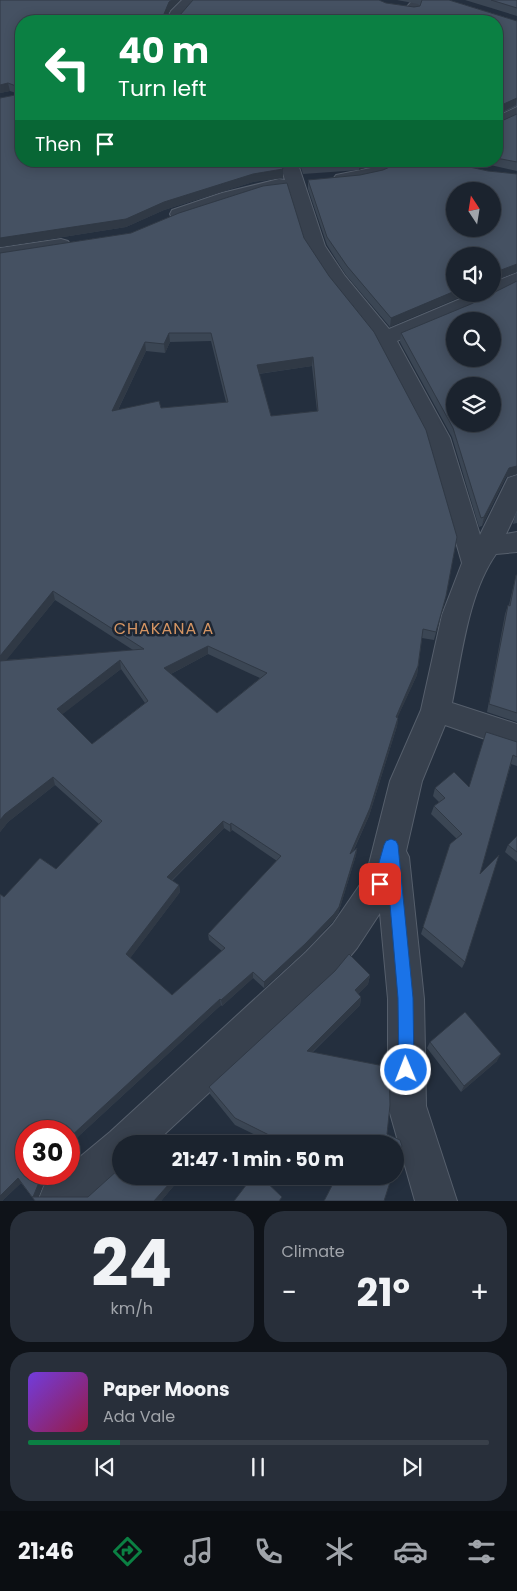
<!DOCTYPE html>
<html lang="en">
<head>
<meta charset="utf-8">
<style>
  :root { --surface:#1b232e; --page:#282f3a; --text:#f1f3f6; --muted:#a0a4aa; --line:#39404a; --accent:#0b8043 }
  body { margin:0; font-family:Poppins,sans-serif; background:var(--page); color:var(--text); height:100vh; display:flex; flex-direction:column; font-size:19px; white-space:nowrap }
  * { box-sizing:border-box; margin:0 }
  p { font-size:16px; color:var(--muted) }
  .icon { flex:none; width:28px; height:28px; fill:none; stroke:currentColor; stroke-width:2; stroke-linecap:round; stroke-linejoin:round }
  .map { position:relative; height:1201px; overflow:hidden }
  .drawer { display:flex; flex-direction:column; gap:10px; padding:10px; background:#0f1319; flex:1 }
  .drawer>* { flex:none }
  .guide { position:absolute; left:15px; top:15px; width:488px; height:152px; border-radius:20px; box-shadow:0 2px 12px #0003,0 0 0 1px var(--line); background:#0b8043; color:#fff; overflow:hidden }
  .needle { width:32px; rotate:348deg }
  .buttons { position:absolute; left:446px; top:182px; display:grid; gap:10px }
  .buttons a { display:grid; place-items:center; width:55px; height:55px; border-radius:50%; background:var(--surface); box-shadow:0 2px 12px #0003,0 0 0 1px var(--line); font-size:25px }
  .speed { position:absolute; left:15px; top:1120px; display:flex; gap:10px; font-size:25px; font-weight:700; text-align:center }
  .speed>* { display:grid; place-content:center; width:65px; height:65px; border-radius:50%; background:var(--surface); box-shadow:0 2px 12px #0003,0 0 0 1px var(--line); line-height:1 }
  .speed .limit { border:8px solid #d22; background:#fff; color:#111 }
  .pin { position:absolute; display:grid; place-items:center; width:42px; height:42px; color:#fff; margin:-21px; border-radius:10px; box-shadow:0 2px 8px #0006 }
  .me { position:absolute; width:55px; margin:-28px; rotate:359deg; stroke-linejoin:round; filter:drop-shadow(0 0 4px #0008) }
  .turn { display:flex; align-items:center; gap:18px; height:105px; padding:0 20px; font-size:22px }
  .turn .icon { width:65px; height:65px; stroke-width:2.5 }
  .turn b { display:block; font-size:35px; line-height:42px }
  .then { display:flex; align-items:center; height:48px; padding:0 20px; background:#0003; gap:10px; font-size:19px }
  .big { font-size:38px; font-weight:700; line-height:1.1 }
  .drawer .widget { flex:1; display:flex; flex-direction:column; justify-content:center; gap:8px; min-width:0; padding:0 18px; border-radius:20px; background:var(--page) }
  .drawer .dial { align-items:center; gap:0 }
  .dial b { font-size:65px; line-height:1 }
  .song { display:flex; align-items:center; gap:15px }
  .cover { width:60px; height:60px; border-radius:8px; background:linear-gradient(135deg,hsl(260 70% 55%),hsl(340 70% 35%)) }
  .played { height:5px; border-radius:2px; background:linear-gradient(90deg,var(--accent) 20%,var(--line) 20%) }
  .keys { display:flex; justify-content:space-around; direction:ltr }
  .heat { display:flex; justify-content:space-between; align-items:center; font-size:28px; direction:ltr }
  .drawer .tiles { flex:1; display:grid; gap:10px; grid-template-columns:1fr 1fr }
  .widget:last-child { grid-column:span 2 }
  .trip { position:absolute; left:112px; top:1135px; width:292px; height:50px; border-radius:25px; background:var(--surface); box-shadow:0 2px 12px #0003,0 0 0 1px var(--line); font-weight:700; line-height:50px; text-align:center }
  .menu { display:flex; height:80px; justify-content:space-around; align-items:center; background:#0b0e12; color:var(--muted) }
  .menu .icon { width:35px; height:35px }
  .menu .selected { color:var(--accent) }
  .menu b { font-size:22px; color:var(--text) }
  .map>svg:first-child { display:block }
</style>
</head>
<body>
<div class="map">
<svg width="517" height="1201" viewBox="0 0 517 1201">
  <rect width="100%" height="100%" fill="#242f3e"/>
  <g fill="none" stroke-linecap="round" stroke-linejoin="round">
    <g stroke="#565f6c" stroke-width="2">
      <g id="minor">
        <path d="M182,0H253L246,4H194L182,16L180,21H166L171,11Z"/>
        <path d="M413,0H428L409,21H394Z"/>
        <path d="M517,107V119L496,129V117Z"/>
        <path d="M279,161H297L325,246L345,276L389,329L472,294H492V283L517,273V287L469,311L397,341L450,438L480,535L508,478L517,475V511L506,534L517,532V552L496,554C468,594 462,655 452,703L517,724V750L445,725L422,781L406,851L409,857L424,999L426,1106L457,1201H415L388,1106V999L380,913L357,948L332,978L154,1144H121V1173L90,1201H38L44,1186L59,1174H69V1166L110,1132L306,952L333,924L366,876L390,781L421,710L442,615L462,563L426,438L375,340L330,284L305,246L287,186L285,188L234,201L179,220L172,218L170,214L172,210L222,193L279,179L285,180Z"/>
        <path d="M387,161H411L408,165C389,174 357,188 336,183L333,179L336,175L371,168Z"/>
        <path d="M61,239L68,241L71,245L68,249L0,260V248Z"/>
      </g>
    </g>
    <use href="#minor" fill="#38414e" fill-rule="evenodd"/>
  </g>
  <g fill="#3b4654" fill-rule="evenodd">
    <path d="M0,0H180L170,10L168,14L180,15L386,3L414,7L420,6L418,4L397,0H449L517,21V106L497,115V123L517,114V171L473,161H496V21H21L283,169V178L253,182L164,210L126,227L0,247V98L15,95L16,93L10,91L0,93Z"/>
    <path d="M465,0H517V16Z"/>
    <path d="M299,161H381L359,170L303,174Z"/>
    <path d="M451,163L488,171L517,174V272L492,281V256L390,327L346,275L327,245L308,189V180L360,175L383,170Z"/>
    <path d="M287,183L304,238L329,276L374,332L426,430L457,537L446,596L434,640L422,638L417,675L397,718H398L397,726L369,816L353,852L357,848L356,855L338,914L333,921L305,951L264,988L253,978L222,1006L221,1005L69,1145V1131H26V1174H56L43,1185L38,1197H88L119,1169L120,1157L121,1155V1176H182L161,1201H35L21,1183L2,1201H0V894L4,897L40,858L56,869L99,824L55,785L8,822L0,832V253L131,233L179,213L263,186ZM211,341L226,402L161,408L159,401L118,410L146,351L165,353L170,342ZM312,366L317,411L271,416L259,374ZM55,600L133,650L6,660ZM208,654L260,678L217,713L171,674ZM121,669L145,703L92,744L62,714ZM224,828L230,832L232,830L277,861L208,934L209,940L222,951L172,995L130,958L180,892L179,885L172,881Z"/>
    <path d="M517,281V474L506,477L482,526L479,527L452,437L400,342L401,333L471,304Z"/>
    <path d="M517,511V523L513,524L515,515Z"/>
    <path d="M516,575H517V722L487,712L505,614L508,605H509Z"/>
    <path d="M517,742V766L511,764L480,874L465,962L462,968L421,934L450,844L457,839L431,814L434,806L439,802L433,796L435,788L469,787Z"/>
    <path d="M517,836V862L505,852L508,845Z"/>
    <path d="M370,975L368,984L358,994L361,997L360,1005L313,1052L396,1144H274L235,1125L210,1094L209,1087Z"/>
    <path d="M430,1042L497,1061L461,1092L427,1048Z"/>
  </g>
  <g fill="#303945">
    <path d="M172,0H180L170,10L164,21V14L169,2Z"/>
    <path d="M8,83L10,91L0,93V85Z"/>
    <path d="M517,98L516,105L496,115L497,107Z"/>
    <path d="M361,161H381L359,170V162Z"/>
    <path d="M283,169V178L253,182L164,210L126,227L0,247V238L164,202L253,174Z"/>
    <path d="M517,264V272L492,281L493,273Z"/>
    <path d="M455,291V294H468L390,327L391,318Z"/>
    <path d="M169,333L170,342L165,353L164,344Z"/>
    <path d="M145,342L146,351L113,420L112,411Z"/>
    <path d="M313,357L312,366L257,374V365Z"/>
    <path d="M517,466V474L506,477L482,526L484,517L509,468Z"/>
    <path d="M53,591L55,600L0,668V656Z"/>
    <path d="M208,646V654L165,677L164,668Z"/>
    <path d="M120,660L121,669L59,717L57,709Z"/>
    <path d="M418,666L417,675L394,725L396,717Z"/>
    <path d="M398,718L397,726L369,816L348,862L350,854Z"/>
    <path d="M53,777L55,785L8,822L0,832V820L5,814Z"/>
    <path d="M223,821L224,828L168,884L167,877Z"/>
    <path d="M231,823L232,830L230,832V825Z"/>
    <path d="M357,848L356,855L338,914L333,921L305,951L264,988V982Z"/>
    <path d="M179,885L180,892L128,961L126,954Z"/>
    <path d="M253,972V978L222,1006L221,1000Z"/>
    <path d="M370,975L368,984L353,999L355,990Z"/>
    <path d="M361,997L360,1005L306,1058L307,1051Z"/>
    <path d="M220,999L221,1005L69,1145V1138Z"/>
    <path d="M501,1054L497,1061L461,1092L464,1086Z"/>
    <path d="M70,1156L73,1160L69,1164V1157Z"/>
    <path d="M48,1174H56L43,1185L37,1201L33,1198L40,1180Z"/>
    <path d="M176,1176H182L161,1201H154Z"/>
    <path d="M18,1178L22,1182L2,1201H0V1196Z"/>
  </g>
  <g fill="#455162" stroke="#303945" fill-rule="evenodd">
    <path d="M0,0H172L169,2L164,14L180,15L193,0H379L386,3L414,7L420,6L422,0H449L517,21V98L497,107V123L517,114V162L496,158V21H21V161H280L283,169L253,174L164,202L126,219L0,238V98L15,95L18,91L16,86L8,83L0,85Z"/>
    <path d="M491,0H517V8Z"/>
    <path d="M302,161H361L304,166Z"/>
    <path d="M403,161H447L451,163L488,171L517,174V264L493,273L492,277V256H455V291L391,318L347,266L327,237L308,180L360,175L383,170ZM455,191H492V229H455Z"/>
    <path d="M287,183L304,238L329,276L374,332L426,430L457,537L446,596L436,632L423,629L418,666L396,717L398,718L370,808L350,854L357,848L339,907L334,914L305,944L264,982L253,972L221,1000L220,999L69,1138V1131H26V1174H48L40,1180L33,1197H32L18,1178L0,1196V894L4,897L40,858L56,869L102,821L53,777L5,814L0,820V661L144,649L53,591L0,656V253L131,233L179,213L263,186ZM169,333H211L228,402L161,408L159,401L112,411L145,342L164,344ZM313,357L318,411L271,416L257,365ZM208,646L267,673L217,713L164,668ZM120,660L148,701L92,744L57,709ZM223,821L230,825L231,823L281,856L208,934L225,948L172,995L126,954L179,885L167,877Z"/>
    <path d="M517,281V466L509,468L484,517L481,518L453,428L401,333L471,304ZM455,321H492V359H455ZM455,386H492V424H455Z"/>
    <path d="M516,575H517V713L489,704L508,605L510,606Z"/>
    <path d="M486,732L517,742V757L513,755L480,874L499,855L465,962L423,927L450,844L462,834L434,806L445,798L435,788L454,772L469,787Z"/>
    <path d="M517,836V852L508,845Z"/>
    <path d="M349,954L370,975L355,990L361,997L307,1051L389,1067L390,1105L387,1134L400,1140L402,1146L396,1164V1144H287L235,1118L209,1087L335,971Z"/>
    <path d="M465,1012L501,1054L464,1086L430,1042Z"/>
    <path d="M136,1140H151L155,1144H132Z"/>
    <path d="M121,1155V1176H176L154,1201H35L32,1197H88L119,1169L120,1157Z"/>
    <path d="M253,1176H260L282,1197L279,1201H234Z"/>
    <path d="M337,1176H392L384,1201H324Z"/>
  </g>
  <path fill="#1a73e8" stroke="#114b97" d="M391,839L396,841L398,845L413,998L414,1070L412,1075L406,1078L401,1075L399,1070L398,998L388,881L385,889L380,891L375,889L373,884L384,845L386,841Z"/>
  <g text-anchor="middle" stroke-width="5" stroke-linejoin="round" paint-order="stroke">
    <g font-size="16" letter-spacing="1" fill="#d59563" stroke="#1d2633">
      <text x="164" y="634">CHAKANA A</text>
    </g>
  </g>
</svg>
<div class="buttons">
<a><svg class="needle" viewBox="-14 -14 28 28"><path d="M0-13l5 13h-10z" fill="#e53935"/><path d="M0 13l5-13h-10z" fill="#a0a4aa"/></svg></a>
<a><svg class="icon" aria-label="sound" viewBox="0 0 24 24"><path d="M4 9h4l5-4v14l-5-4H4zM17 9q2 3 0 6"/></svg></a>
<a><svg class="icon" aria-label="search" viewBox="0 0 24 24"><circle cx="10" cy="10" r="6"/><path d="M15 15l6 6"/></svg></a>
<a><svg class="icon" aria-label="layers" viewBox="0 0 24 24"><path d="M12 4l9 5-9 5-9-5zM3 14l9 5 9-5"/></svg></a>
</div>
<div class="speed"><div class="limit">30</div></div>
<div class="pin" style="left:380px;top:884px;background:#d93025"><svg class="icon" aria-label="arrive" viewBox="0 0 24 24"><path d="M6 21V4h12l-3 4 3 4H6"/></svg></div>
<svg class="me" style="left:406px;top:1070px" viewBox="-20 -20 40 40"><circle r="17" fill="#1a73e8" stroke="#fff" stroke-width="3"/><path d="M0-11L8 9 0 5-8 9z" fill="#fff"/></svg>
<div class="trip">21:47 · 1 min · 50 m</div>
<div class="guide">
<div class="turn"><svg class="icon" aria-label="left" viewBox="0 0 24 24"><path d="M17 20v-9H6M10 6l-5 5 5 5"/></svg><div><b>40 m</b>Turn left</div></div>
<div class="then">Then<svg class="icon" aria-label="arrive" viewBox="0 0 24 24"><path d="M6 21V4h12l-3 4 3 4H6"/></svg></div>
</div>
</div>
<section class="drawer">
<div class="tiles">
<div class="widget dial"><b>24</b><p>km/h</p></div>
<div class="widget"><p>Climate</p>
<div class="heat"><a>−</a><b class="big">21°</b><a>+</a></div>
</div>
<div class="widget">
<div class="song"><i class="cover"></i><div><b>Paper Moons</b><p>Ada Vale</p></div></div>
<div class="played"></div>
<div class="keys"><svg class="icon" aria-label="previous" viewBox="0 0 24 24"><path d="M18 5L8 12l10 7zM5 5v14"/></svg><svg class="icon" aria-label="pause" viewBox="0 0 24 24"><path d="M8 5v14M16 5v14"/></svg><svg class="icon" aria-label="next" viewBox="0 0 24 24"><path d="M6 5l10 7-10 7zM19 5v14"/></svg></div>
</div>
</div>
</section>
<nav class="menu">
<b>21:46</b>
<svg class="icon selected" aria-label="directions" viewBox="0 0 24 24"><path d="M12 3l9 9-9 9-9-9zM9 14v-3h6M13 9l2 2-2 2"/></svg>
<svg class="icon" aria-label="music" viewBox="0 0 24 24"><path d="M9 18V5l10-2v13"/><circle cx="6" cy="18" r="3"/><circle cx="16" cy="16" r="3"/></svg>
<svg class="icon" aria-label="phone" viewBox="0 0 24 24"><path d="M5 4h4l2 5-3 2q2 4 5 5l2-3 5 2v4C11 20 4 13 5 4z"/></svg>
<svg class="icon" aria-label="climate" viewBox="0 0 24 24"><path d="M12 3v18M4 7l16 10M4 17L20 7"/></svg>
<svg class="icon" aria-label="car" viewBox="0 0 24 24"><path d="M5 17H2v-5l4-1 3-4h7l3 4 3 1v5h-3M9 17h6M6 11h13"/><circle cx="7" cy="17" r="2"/><circle cx="17" cy="17" r="2"/></svg>
<svg class="icon" aria-label="filters" viewBox="0 0 24 24"><path d="M4 7h16M4 17h16"/><circle cx="9" cy="7" r="2"/><circle cx="15" cy="17" r="2"/></svg>
</nav>
</body>
</html>
